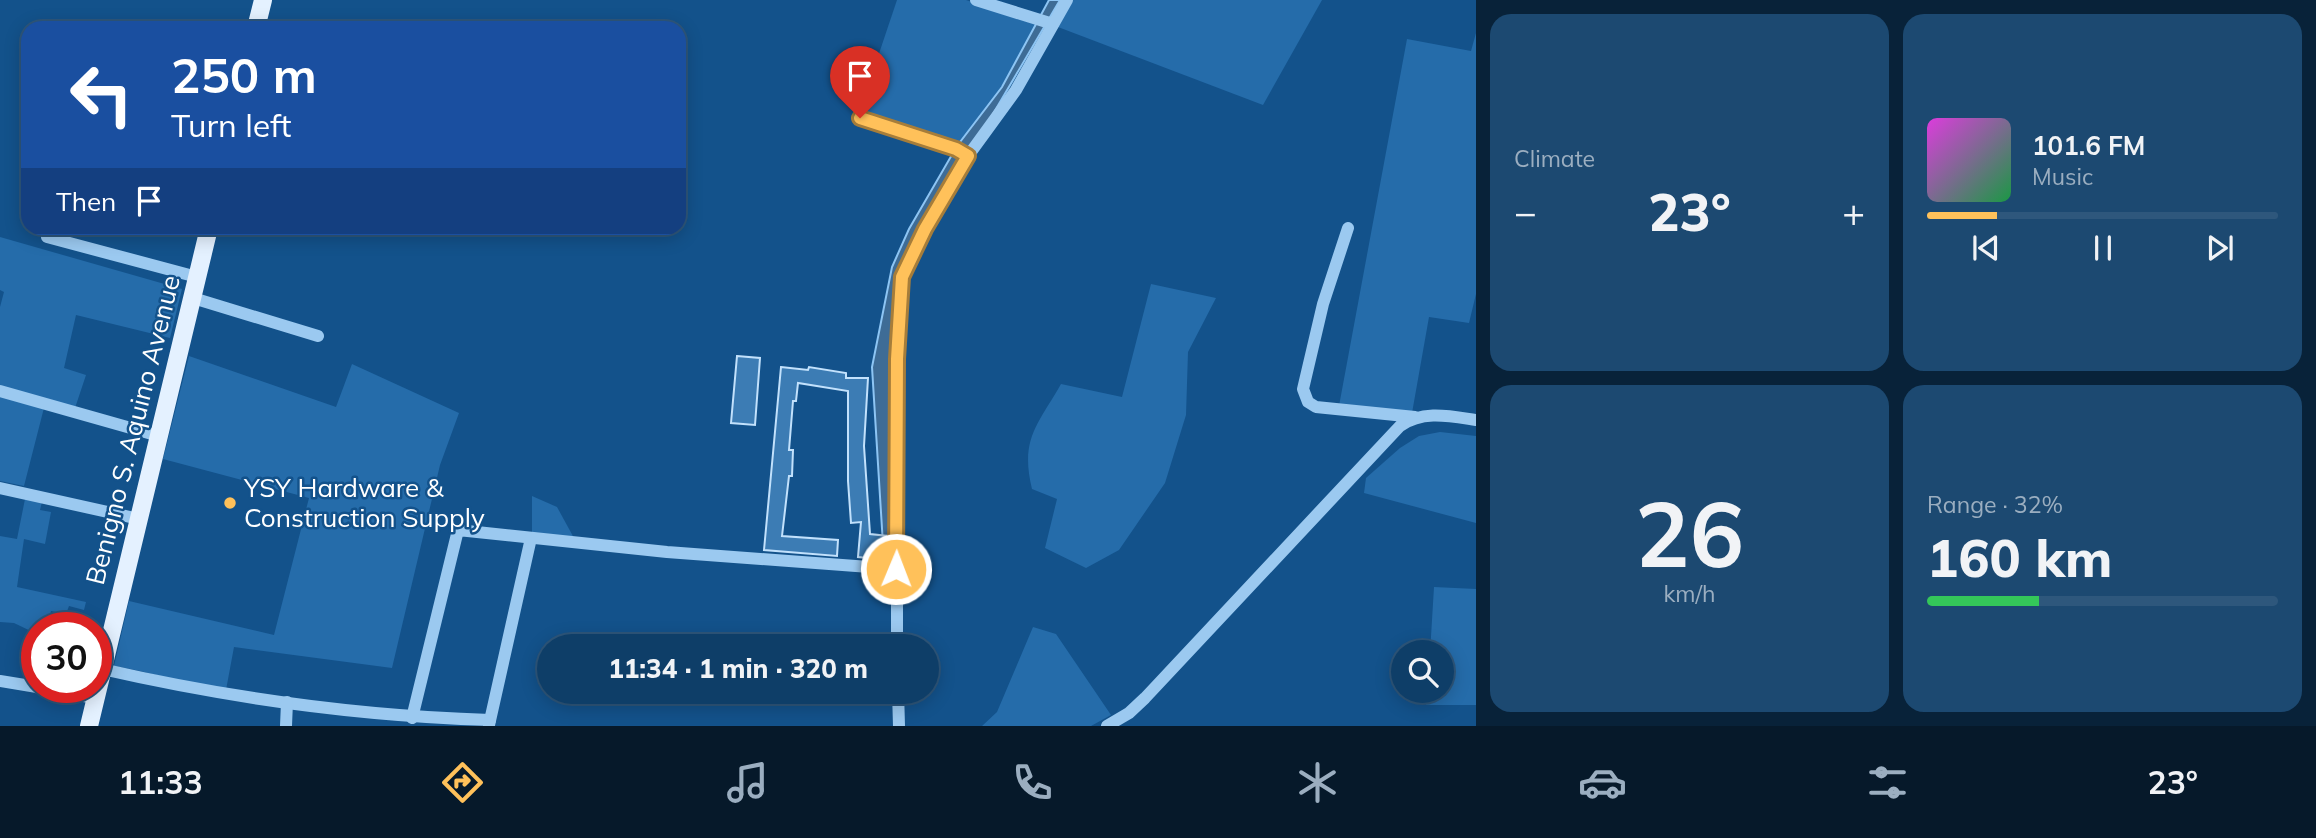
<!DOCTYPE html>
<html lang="en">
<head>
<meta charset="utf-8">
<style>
  :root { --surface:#0e3e68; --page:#1c4971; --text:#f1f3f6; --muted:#9baec0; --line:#2e577c; --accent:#ffc15a }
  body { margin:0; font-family:Mulish,sans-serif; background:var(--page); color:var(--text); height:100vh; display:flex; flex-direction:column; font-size:26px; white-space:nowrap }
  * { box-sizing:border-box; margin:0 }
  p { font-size:23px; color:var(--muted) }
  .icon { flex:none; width:38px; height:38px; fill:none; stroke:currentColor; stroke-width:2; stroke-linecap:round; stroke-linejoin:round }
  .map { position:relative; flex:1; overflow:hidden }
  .side { display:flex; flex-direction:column; gap:14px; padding:14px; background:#082239; width:840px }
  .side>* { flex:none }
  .hud { position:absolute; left:21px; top:21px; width:665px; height:214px; border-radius:21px; box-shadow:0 4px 18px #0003,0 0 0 2px var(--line); background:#1a4fa0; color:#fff; overflow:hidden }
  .controls { position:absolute; left:1391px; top:640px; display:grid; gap:14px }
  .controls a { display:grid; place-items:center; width:63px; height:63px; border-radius:50%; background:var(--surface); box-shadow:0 4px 18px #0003,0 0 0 2px var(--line); font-size:35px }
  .speed { position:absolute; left:21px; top:612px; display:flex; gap:14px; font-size:35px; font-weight:700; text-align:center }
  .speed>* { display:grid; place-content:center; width:91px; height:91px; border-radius:50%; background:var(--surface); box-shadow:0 4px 18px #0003,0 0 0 2px var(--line); line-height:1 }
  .speed .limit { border:10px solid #d22; background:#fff; color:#111 }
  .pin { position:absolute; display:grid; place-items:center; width:60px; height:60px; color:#fff; margin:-72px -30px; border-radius:50% 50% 50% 0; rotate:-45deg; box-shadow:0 0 7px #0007 }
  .pin .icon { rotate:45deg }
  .me { position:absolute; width:77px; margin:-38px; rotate:1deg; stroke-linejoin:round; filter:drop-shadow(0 0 5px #0008) }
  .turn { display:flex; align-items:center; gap:24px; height:147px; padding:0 35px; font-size:32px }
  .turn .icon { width:91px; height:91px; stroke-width:2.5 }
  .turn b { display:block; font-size:49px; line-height:60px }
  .then { display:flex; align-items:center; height:66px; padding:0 35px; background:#0003; gap:14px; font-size:26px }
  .big { font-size:52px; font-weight:800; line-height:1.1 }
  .side .widget { flex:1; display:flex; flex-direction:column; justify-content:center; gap:10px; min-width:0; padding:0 24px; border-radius:21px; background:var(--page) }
  .side .dial { align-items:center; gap:0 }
  .dial b { font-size:91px; line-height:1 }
  .song { display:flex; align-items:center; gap:21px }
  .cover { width:84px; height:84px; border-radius:10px; background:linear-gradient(135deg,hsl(300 70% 55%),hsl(140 70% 35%)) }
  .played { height:7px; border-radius:4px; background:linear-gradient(90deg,var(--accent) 20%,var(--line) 20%) }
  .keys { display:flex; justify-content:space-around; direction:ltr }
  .heat { display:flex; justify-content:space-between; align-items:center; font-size:38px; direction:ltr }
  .charge { height:10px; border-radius:5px; background:linear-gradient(90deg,#34c759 32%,var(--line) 0) }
  .side .tiles { flex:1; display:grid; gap:14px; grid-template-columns:repeat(2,1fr) }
  .trip { position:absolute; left:537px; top:634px; width:402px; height:70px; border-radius:35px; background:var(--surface); box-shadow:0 4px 18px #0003,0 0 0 2px var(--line); font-weight:800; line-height:70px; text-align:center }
  .tabs { display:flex; height:112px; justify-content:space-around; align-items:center; background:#06192a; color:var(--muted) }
  .tabs .icon { width:49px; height:49px }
  .tabs .on { color:var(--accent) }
  .tabs b { font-size:32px; color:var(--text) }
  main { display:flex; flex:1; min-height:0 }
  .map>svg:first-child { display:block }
</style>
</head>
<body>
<main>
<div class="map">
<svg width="1476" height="726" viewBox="0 0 1476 726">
  <rect width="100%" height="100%" fill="#13528b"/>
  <g fill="#256caa">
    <path d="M897,0H966L1037,24L1002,87L957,146L859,113Z"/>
    <path d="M1073,0H1322L1263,105L1058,27Z"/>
    <path d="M1476,33V294L1469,323L1429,317L1412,413L1339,406L1407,39L1471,51Z"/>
    <path d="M0,237L182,289L170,338L76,315L64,368L86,375L75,408L46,400L24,486L0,481V307L4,292L0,290Z"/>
    <path d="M1151,284L1216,298L1188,352L1186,415L1165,483L1119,550L1086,568L1045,548L1057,499L1032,489C1020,439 1037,426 1061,384L1122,397Z"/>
    <path d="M189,356L336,407L352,364L459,413L440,465L392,668L234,647L226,690C188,685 152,672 114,666L129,601L274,635L309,498L163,459Z"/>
    <path d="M1440,432L1476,436V523L1364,493L1366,478L1400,448L1419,436Z"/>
    <path d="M532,496L557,507L574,538L532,534Z"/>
    <path d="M25,499L42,502L40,510L51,512L45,544L24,539L17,587L86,602L84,610L69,606L66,614L51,611L49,622L67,624L65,628H37V634L14,623L0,622V536L17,539Z"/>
    <path d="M1434,587L1476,589V705H1426L1427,691H1442V653H1430Z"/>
    <path d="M1033,627L1056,634L1111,715L1091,726H982L997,712Z"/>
  </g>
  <path fill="#3e6c96" stroke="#8dc5f4" stroke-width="2" d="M1049,0H1060L896,279L891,358V573L882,574L884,561L872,367L892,267L909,229L957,146L1002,87Z"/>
  <g fill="#3c7cb4" stroke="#c2e1fc" stroke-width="2">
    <path d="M737,356L760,358L755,425L731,423Z"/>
    <path d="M781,367L808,370L809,367L846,373V378H868L864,446L870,534L888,536V560L858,557L861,522L851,523L848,481V391L798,383L796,401H793L789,450H793L792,476H789L782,536L838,540L837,556L764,550Z"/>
  </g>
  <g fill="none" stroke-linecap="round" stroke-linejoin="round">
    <g stroke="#9bc9f0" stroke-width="12">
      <path d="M976,0L1053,24"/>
      <path d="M860,118L956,149L968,156"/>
      <path d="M1348,228L1323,304L1303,389L1308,402L1316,407L1415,417"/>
      <path d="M47,237L197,277"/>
      <path d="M193,298L318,336"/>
      <path d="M0,391L159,436"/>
      <path d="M0,488L139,519"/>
      <path d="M897,646V359L902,277L925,229L968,156L1016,90L1067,0"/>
      <path d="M102,669C229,698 359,716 490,720"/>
      <path d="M0,681L37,687"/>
      <path d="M39,688L95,698"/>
      <path d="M898,691L899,726"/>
      <path d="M412,718L458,530L667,552L896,569"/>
      <path d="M489,725L531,538"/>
      <path d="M286,726L287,702"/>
      <path d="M1107,726L1129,713L1145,698L1400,426C1423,410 1449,416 1476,420"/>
    </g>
    <g stroke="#e4f1ff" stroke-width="18">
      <path d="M256,28L263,0"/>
      <path d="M89,726L209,228"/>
    </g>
  </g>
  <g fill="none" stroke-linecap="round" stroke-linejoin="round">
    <g stroke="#a67d3a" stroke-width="18">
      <path id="route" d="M860,118L956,149L968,156L925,229L902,277L897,359L896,569"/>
    </g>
    <use href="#route" stroke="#ffc15a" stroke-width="12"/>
  </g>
  <circle fill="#ffc15a" stroke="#13528b" stroke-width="2.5" cx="230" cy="503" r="7"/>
  <g text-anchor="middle" stroke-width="5" stroke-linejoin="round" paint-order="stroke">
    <g font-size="26" fill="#fff" stroke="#13528b">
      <text transform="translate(133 430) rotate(-76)" y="9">Benigno S. Aquino Avenue</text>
    </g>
    <g font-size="26" fill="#fff" stroke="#13528b" text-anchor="start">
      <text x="244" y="497">YSY Hardware &amp;<tspan x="244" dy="30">Construction Supply</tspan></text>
    </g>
  </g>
</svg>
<div class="controls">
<a><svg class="icon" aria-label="search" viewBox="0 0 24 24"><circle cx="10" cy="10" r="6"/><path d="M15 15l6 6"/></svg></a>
</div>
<div class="speed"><div class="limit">30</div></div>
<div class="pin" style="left:860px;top:118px;background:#d93025"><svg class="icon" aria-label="arrive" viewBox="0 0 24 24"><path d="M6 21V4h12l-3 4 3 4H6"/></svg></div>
<svg class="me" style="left:896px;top:569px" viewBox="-20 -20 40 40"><circle r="17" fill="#ffc15a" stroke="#fff" stroke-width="3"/><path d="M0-11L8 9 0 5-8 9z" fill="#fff"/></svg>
<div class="trip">11:34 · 1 min · 320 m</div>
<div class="hud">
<div class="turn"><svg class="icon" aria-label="left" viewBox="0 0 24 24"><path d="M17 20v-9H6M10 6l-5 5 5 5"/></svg><div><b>250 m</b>Turn left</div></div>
<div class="then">Then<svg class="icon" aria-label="arrive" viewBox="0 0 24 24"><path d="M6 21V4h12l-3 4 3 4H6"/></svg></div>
</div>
</div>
<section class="side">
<div class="tiles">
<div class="widget"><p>Climate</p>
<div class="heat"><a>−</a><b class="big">23°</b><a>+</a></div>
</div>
<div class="widget">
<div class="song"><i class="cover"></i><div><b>101.6 FM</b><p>Music</p></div></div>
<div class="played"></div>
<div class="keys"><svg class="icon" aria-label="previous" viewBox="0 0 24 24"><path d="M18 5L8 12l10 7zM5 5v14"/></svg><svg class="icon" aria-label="pause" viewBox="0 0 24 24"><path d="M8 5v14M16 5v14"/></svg><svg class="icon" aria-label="next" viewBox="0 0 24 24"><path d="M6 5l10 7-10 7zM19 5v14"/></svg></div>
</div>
<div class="widget dial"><b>26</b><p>km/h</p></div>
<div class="widget"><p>Range · 32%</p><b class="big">160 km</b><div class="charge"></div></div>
</div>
</section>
</main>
<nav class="tabs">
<b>11:33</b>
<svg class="icon on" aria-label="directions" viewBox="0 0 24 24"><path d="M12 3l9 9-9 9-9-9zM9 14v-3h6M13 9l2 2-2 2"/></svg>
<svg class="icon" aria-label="music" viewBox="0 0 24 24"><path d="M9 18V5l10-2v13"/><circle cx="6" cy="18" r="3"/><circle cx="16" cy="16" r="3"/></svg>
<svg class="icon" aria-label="phone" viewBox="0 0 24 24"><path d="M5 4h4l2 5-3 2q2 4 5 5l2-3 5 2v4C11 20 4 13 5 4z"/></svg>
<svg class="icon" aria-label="climate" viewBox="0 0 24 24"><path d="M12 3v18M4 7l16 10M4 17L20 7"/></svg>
<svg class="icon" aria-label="car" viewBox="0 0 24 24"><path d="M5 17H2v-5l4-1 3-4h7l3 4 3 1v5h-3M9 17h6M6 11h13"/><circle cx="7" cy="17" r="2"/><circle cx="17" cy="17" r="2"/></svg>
<svg class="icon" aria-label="filters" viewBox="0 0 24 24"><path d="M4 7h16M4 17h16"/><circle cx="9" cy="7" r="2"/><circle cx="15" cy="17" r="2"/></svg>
<b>23°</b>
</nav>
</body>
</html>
